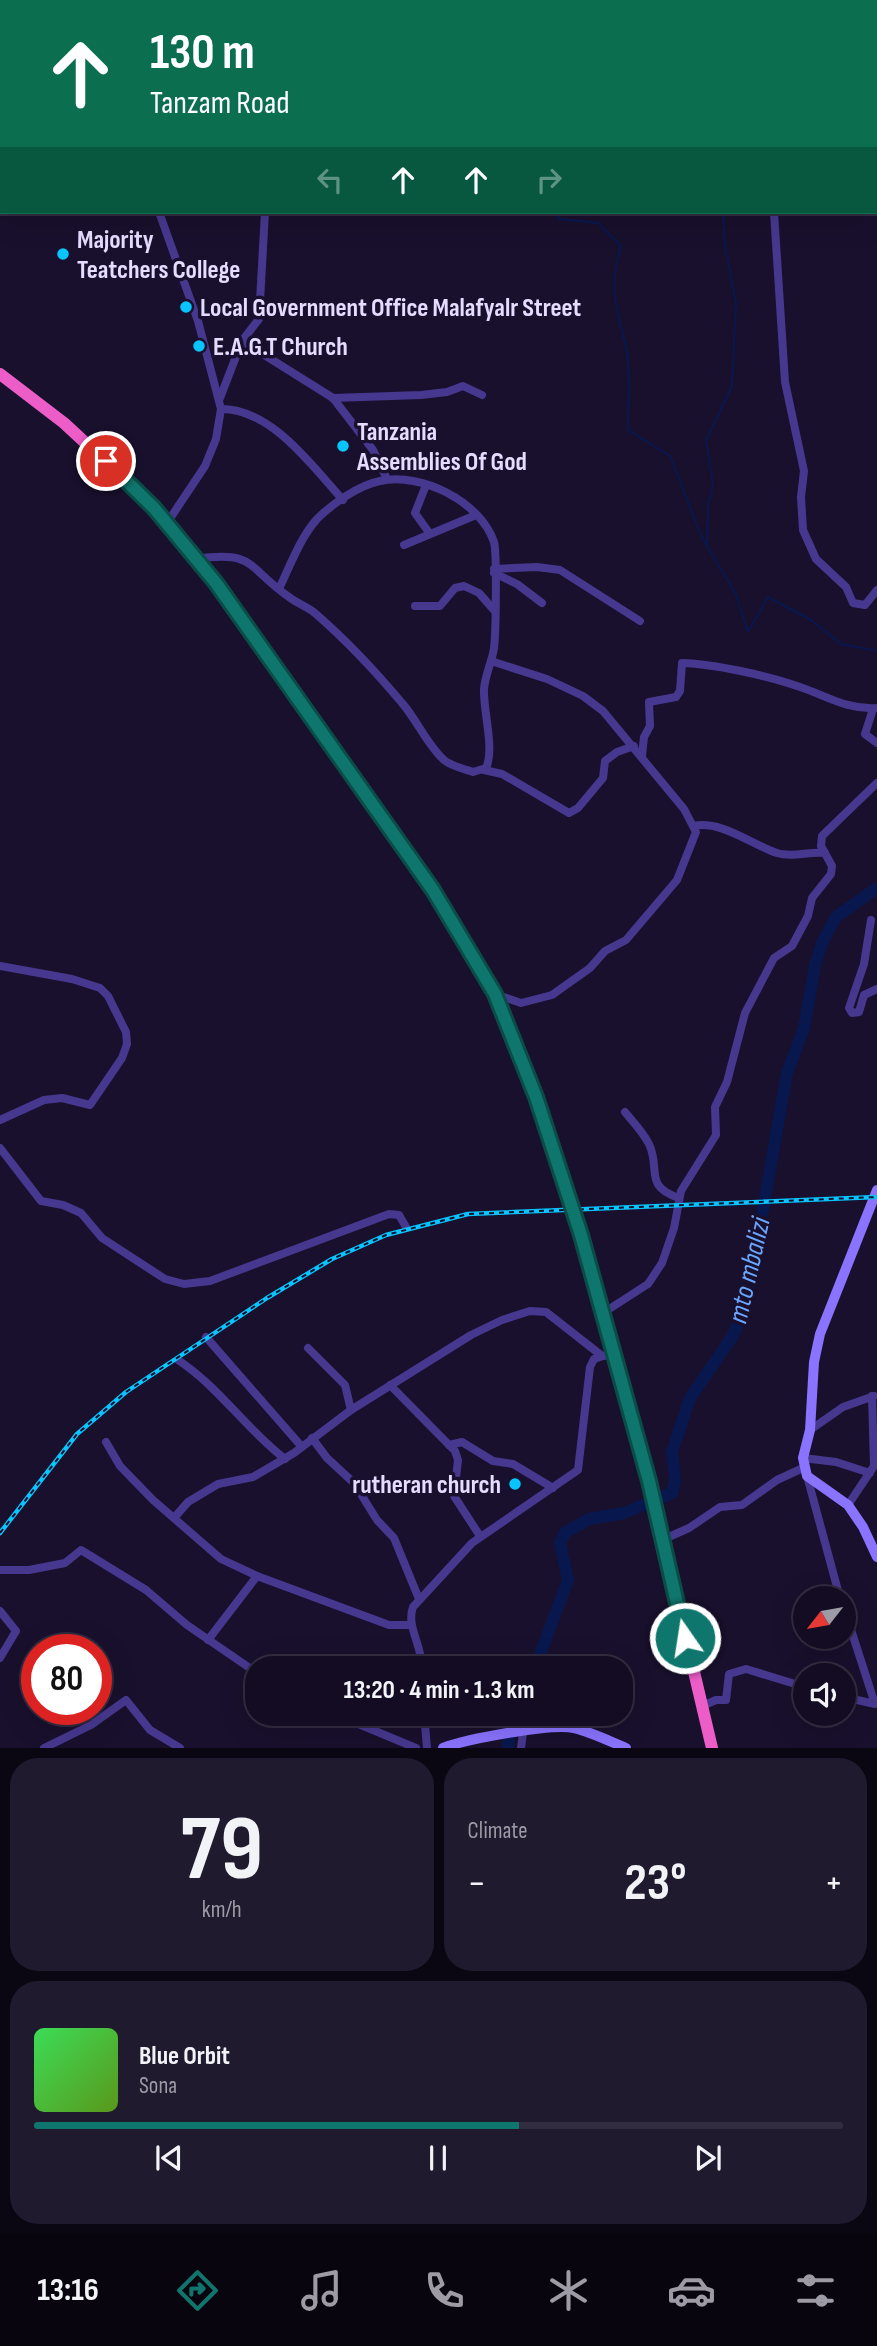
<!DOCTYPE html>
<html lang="en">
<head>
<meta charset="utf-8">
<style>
  :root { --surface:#130c22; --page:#201a2f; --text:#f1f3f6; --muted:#9d9ba5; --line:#322c40; --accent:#0f766e }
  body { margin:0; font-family:"Sofia Sans Condensed",sans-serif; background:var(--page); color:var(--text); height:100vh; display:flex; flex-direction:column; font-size:26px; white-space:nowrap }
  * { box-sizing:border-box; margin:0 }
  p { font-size:23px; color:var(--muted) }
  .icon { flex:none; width:38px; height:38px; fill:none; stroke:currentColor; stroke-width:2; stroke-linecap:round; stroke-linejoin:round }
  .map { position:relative; height:1748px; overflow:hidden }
  .drawer { display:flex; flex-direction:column; gap:10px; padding:10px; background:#0a0713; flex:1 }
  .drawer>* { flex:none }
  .hud { position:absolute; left:0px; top:0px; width:878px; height:214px; box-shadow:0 7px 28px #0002,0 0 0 2px var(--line); background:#0b6e4f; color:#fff; overflow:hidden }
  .needle { width:46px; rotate:239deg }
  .buttons { position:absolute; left:793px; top:1586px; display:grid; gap:14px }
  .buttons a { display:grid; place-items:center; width:63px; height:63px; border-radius:50%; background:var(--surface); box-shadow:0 7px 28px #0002,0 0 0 2px var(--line); font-size:35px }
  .speed { position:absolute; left:21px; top:1634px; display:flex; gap:14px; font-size:35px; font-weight:700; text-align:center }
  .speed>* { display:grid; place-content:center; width:91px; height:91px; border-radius:50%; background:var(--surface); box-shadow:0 7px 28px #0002,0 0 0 2px var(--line); line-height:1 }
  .speed .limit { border:10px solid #d22; background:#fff; color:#111 }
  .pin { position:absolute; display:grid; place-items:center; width:60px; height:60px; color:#fff; margin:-30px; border:4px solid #fff; border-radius:50%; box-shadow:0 2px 7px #0007 }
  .me { position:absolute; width:77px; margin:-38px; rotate:347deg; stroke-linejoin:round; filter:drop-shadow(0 0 5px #0008) }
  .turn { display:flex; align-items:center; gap:24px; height:147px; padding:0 35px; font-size:32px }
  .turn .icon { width:91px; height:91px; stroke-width:2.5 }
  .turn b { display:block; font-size:49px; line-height:60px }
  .lanes { display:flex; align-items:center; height:66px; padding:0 35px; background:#0003; justify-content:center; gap:35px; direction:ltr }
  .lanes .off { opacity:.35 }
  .big { font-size:52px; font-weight:700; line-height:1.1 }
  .drawer .card { flex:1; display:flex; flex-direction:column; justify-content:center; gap:10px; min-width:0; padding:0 24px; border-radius:28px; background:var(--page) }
  .drawer .dial { align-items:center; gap:0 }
  .dial b { font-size:91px; line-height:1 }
  .song { display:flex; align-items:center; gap:21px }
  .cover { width:84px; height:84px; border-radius:10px; background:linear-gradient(135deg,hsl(130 70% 55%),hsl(90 70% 35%)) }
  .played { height:7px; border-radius:4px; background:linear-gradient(90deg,var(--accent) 60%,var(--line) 60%) }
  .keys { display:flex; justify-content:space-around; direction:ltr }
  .heat { display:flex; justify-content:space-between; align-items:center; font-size:38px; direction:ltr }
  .drawer .tiles { flex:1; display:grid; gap:10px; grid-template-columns:1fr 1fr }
  .card:last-child { grid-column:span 2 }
  .trip { position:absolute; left:245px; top:1656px; width:388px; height:70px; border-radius:28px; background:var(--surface); box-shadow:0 7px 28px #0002,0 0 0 2px var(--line); font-weight:700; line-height:70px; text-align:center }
  .tabs { display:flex; height:112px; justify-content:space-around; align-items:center; background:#08050e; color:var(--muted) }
  .tabs .icon { width:49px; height:49px }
  .tabs .on { color:var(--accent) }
  .tabs b { font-size:32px; color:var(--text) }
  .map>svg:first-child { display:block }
</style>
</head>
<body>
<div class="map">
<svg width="877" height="1748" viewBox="0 0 877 1748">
  <rect width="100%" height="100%" fill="#19102d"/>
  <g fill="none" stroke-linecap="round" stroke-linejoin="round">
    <g stroke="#08184f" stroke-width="2">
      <path d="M442,0L443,2"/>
      <path d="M733,2V0"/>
      <path d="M554,212L560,219L598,223L621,246C607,297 618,306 627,353C631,378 628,406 628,430L670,456L702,538L736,594L748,632L768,597L811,620L841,644L877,651"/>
      <path d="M707,545L708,504L713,486L706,440L732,386L736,303L725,246L723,212"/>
    </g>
    <g stroke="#08184f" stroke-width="12">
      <path d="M535,1668L568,1580L560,1543L565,1533L589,1519L624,1513L672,1493L675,1481L672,1452L690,1398L732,1337L746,1306L787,1073L804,1028L815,965L822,943L836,917L877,888"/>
      <path d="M508,1748L512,1713"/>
    </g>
    <g stroke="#47388f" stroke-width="8">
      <path d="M51,0L52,2"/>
      <path d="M153,0V2"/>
      <path d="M239,0L240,2"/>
      <path d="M757,0L758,2"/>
      <path d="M351,2V0"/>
      <path d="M0,51L2,53"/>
      <path d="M159,212L198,321L221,409L216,439L205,466L167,523"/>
      <path d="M774,212L785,382L804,471L801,497L803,530L816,559L846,587L853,603L865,605L877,590"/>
      <path d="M242,341L333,398L373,450L387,479"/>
      <path d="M220,398L242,341L259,319L265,212"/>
      <path d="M333,398L421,395L447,392L463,386L482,395"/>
      <path d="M221,409C272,409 312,466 343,500"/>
      <path d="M426,485L415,513L430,534"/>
      <path d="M404,545L476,515"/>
      <path d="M196,559C256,550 247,568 289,597C298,604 308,607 316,614C347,641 376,672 402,703C417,720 427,745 444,760C451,766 464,769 473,772L486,768C495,749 483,711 484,689C485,675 492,662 494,648C496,633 497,552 494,542C480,501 421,472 380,481C359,485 332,504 317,519C300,538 290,566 279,589"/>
      <path d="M494,569L537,567L560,570L640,621"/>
      <path d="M494,573L517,584L542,603"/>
      <path d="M415,606H440L455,588L464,586L479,593L494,610"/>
      <path d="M491,661L547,679L583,696L603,711L684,809L696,832L677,880L626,940L605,951L590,968L552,995L521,1003L495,994"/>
      <path d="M873,709L865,734L877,743"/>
      <path d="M642,756L644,737L650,726L649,702L676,697L680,691L682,663C714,664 770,676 800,687C827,696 847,710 877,708"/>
      <path d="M484,770L502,774L569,813L578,808L603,778L605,761L617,752L634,746"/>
      <path d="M694,826C721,820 752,845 777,853C792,858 809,851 825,853"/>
      <path d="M871,920L864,964L849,1008L852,1013L859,1012L864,995L877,989"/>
      <path d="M0,966L72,979L100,988L108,996L126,1032L127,1044L122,1058L90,1105L62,1098L44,1100L0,1120"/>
      <path d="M625,1112C633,1122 643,1132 649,1144C661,1169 643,1186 679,1198"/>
      <path d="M0,1148L41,1201L63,1205L81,1213L102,1238L165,1279L184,1284L210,1281L389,1214L399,1215L406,1227"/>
      <path d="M603,1313L648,1284L662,1263L674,1228L681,1191L716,1135L715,1107L727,1082L745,1013L774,958L792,946L808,916L812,898L831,874L832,866L821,846L822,836L877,783"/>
      <path d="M206,1337L302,1447"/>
      <path d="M308,1348L345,1385L351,1410"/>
      <path d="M178,1360C219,1387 246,1429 285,1459"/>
      <path d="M390,1385L455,1451L458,1460L454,1496L480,1536"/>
      <path d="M810,1430L843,1407L874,1396"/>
      <path d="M312,1438L327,1458L354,1483L377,1520L394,1538L419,1599"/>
      <path d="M106,1442L120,1466L153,1500L221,1559L257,1576L389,1625H410"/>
      <path d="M449,1445L462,1442L493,1461L513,1464L553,1488"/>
      <path d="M803,1458L836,1462L870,1473"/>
      <path d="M807,1476L840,1598"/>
      <path d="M848,1505L874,1466L872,1396"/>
      <path d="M174,1518L188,1502L218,1484L253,1477L294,1453L351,1410L471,1335L502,1320L530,1311L546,1312L597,1352L603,1356L614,1354"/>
      <path d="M662,1540L689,1528L720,1507L742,1505L777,1480L803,1468"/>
      <path d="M0,1570H29L65,1563L81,1550L146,1590L187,1625L257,1673"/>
      <path d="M844,1608L875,1704L844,1697"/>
      <path d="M0,1611L16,1631L0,1658"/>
      <path d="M208,1640L257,1576"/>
      <path d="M422,1668C422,1644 406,1627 413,1607L472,1543L578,1470L590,1367L594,1359L603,1356"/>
      <path d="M702,1706L716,1700H726L729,1674L746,1669L805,1687"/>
      <path d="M332,1713L416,1748"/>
      <path d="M424,1713L427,1748"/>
      <path d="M44,1748L91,1725L126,1700L150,1730L180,1748"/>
      <path d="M521,1748L523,1733"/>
    </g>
    <g stroke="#8a73ff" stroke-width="10">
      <path d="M877,1190L820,1334L814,1362L810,1430L803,1458L807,1476L848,1505L863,1527L877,1557"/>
      <path d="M443,1748C466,1739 552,1723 574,1728C591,1732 609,1741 626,1748"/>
    </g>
    <path stroke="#ec5dc8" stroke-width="12" d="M0,374L64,423L133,487L216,583L433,890L495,994L536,1097L581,1235L649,1481L712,1748"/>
    <g stroke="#08c5ff" stroke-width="4.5">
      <path id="rail" d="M0,1533L77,1434L126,1392L267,1298L332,1259L386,1235L468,1214L877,1197"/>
    </g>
    <use href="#rail" stroke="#19102d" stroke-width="2" stroke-dasharray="5" stroke-linecap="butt"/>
  </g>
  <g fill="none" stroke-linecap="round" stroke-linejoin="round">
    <g stroke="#0a4d48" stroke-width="18">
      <path id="route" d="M106,461L154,508L216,583L433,890L495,994L536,1097L581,1235L649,1481L685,1638"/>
    </g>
    <use href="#route" stroke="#0f766e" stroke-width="12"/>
  </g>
  <g fill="#08c5ff" stroke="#19102d" stroke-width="2.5">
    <circle cx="63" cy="254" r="7"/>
    <circle cx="186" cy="307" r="7"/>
    <circle cx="199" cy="346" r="7"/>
    <circle cx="343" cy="446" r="7"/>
    <circle cx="515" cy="1484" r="7"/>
  </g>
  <g text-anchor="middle" stroke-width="7" stroke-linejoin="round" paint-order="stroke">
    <g font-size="26" font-weight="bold" fill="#e5dcff" stroke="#19102d" text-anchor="start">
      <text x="77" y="248">Majority<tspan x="77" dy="30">Teatchers College</tspan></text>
      <text x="200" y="316">Local Government Office Malafyalr Street</text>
      <text x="213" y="355">E.A.G.T Church</text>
      <text x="357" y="440">Tanzania<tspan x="357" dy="30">Assemblies Of God</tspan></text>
      <text x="501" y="1493" text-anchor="end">rutheran church</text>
    </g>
    <g font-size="28" font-style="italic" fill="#6aa6ff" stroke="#19102d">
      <text transform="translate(748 1270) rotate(-77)" y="10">mto mbalizi</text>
    </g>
  </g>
</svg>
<div class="buttons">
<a><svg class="needle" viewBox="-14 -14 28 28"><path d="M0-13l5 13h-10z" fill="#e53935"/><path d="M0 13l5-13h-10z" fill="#9d9ba5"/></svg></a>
<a><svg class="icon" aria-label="sound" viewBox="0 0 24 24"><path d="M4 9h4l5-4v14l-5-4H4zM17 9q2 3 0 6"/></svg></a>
</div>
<div class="speed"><div class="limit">80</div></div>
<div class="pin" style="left:106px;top:461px;background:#d93025"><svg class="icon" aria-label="arrive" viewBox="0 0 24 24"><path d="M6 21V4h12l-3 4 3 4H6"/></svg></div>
<svg class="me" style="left:685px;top:1638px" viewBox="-20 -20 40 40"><circle r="17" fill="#0f766e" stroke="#fff" stroke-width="3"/><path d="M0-11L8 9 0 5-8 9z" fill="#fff"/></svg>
<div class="trip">13:20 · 4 min · 1.3 km</div>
<div class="hud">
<div class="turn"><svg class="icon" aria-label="ahead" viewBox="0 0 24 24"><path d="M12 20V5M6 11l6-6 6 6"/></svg><div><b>130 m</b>Tanzam Road</div></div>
<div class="lanes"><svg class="icon off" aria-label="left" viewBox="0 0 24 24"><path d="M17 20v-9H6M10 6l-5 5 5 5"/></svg><svg class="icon" aria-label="ahead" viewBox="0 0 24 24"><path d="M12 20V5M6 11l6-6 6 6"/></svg><svg class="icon" aria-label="ahead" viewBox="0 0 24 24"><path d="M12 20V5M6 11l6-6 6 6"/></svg><svg class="icon off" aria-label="right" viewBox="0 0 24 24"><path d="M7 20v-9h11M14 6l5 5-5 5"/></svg></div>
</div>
</div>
<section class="drawer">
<div class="tiles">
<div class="card dial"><b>79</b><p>km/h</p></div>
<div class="card"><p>Climate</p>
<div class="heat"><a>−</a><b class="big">23°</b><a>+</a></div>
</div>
<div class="card">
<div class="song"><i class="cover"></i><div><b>Blue Orbit</b><p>Sona</p></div></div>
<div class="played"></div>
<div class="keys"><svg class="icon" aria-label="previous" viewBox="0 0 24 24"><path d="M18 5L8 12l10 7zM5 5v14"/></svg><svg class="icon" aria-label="pause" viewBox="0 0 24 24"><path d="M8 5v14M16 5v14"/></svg><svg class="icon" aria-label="next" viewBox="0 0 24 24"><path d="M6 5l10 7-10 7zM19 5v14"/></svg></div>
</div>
</div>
</section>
<nav class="tabs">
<b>13:16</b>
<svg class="icon on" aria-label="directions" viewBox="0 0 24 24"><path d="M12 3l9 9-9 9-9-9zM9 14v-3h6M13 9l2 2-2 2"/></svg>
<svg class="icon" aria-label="music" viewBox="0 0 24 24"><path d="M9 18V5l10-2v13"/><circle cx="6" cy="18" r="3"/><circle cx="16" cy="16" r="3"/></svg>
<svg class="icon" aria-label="phone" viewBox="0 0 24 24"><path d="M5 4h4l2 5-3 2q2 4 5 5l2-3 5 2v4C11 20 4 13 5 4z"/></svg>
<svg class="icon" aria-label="climate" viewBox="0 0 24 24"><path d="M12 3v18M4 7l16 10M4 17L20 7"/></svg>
<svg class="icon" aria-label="car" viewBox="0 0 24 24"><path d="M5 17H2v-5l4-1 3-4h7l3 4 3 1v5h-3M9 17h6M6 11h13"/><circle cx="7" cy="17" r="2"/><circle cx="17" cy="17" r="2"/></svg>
<svg class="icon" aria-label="filters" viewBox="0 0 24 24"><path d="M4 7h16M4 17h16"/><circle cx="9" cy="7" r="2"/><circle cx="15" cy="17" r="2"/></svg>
</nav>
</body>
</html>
